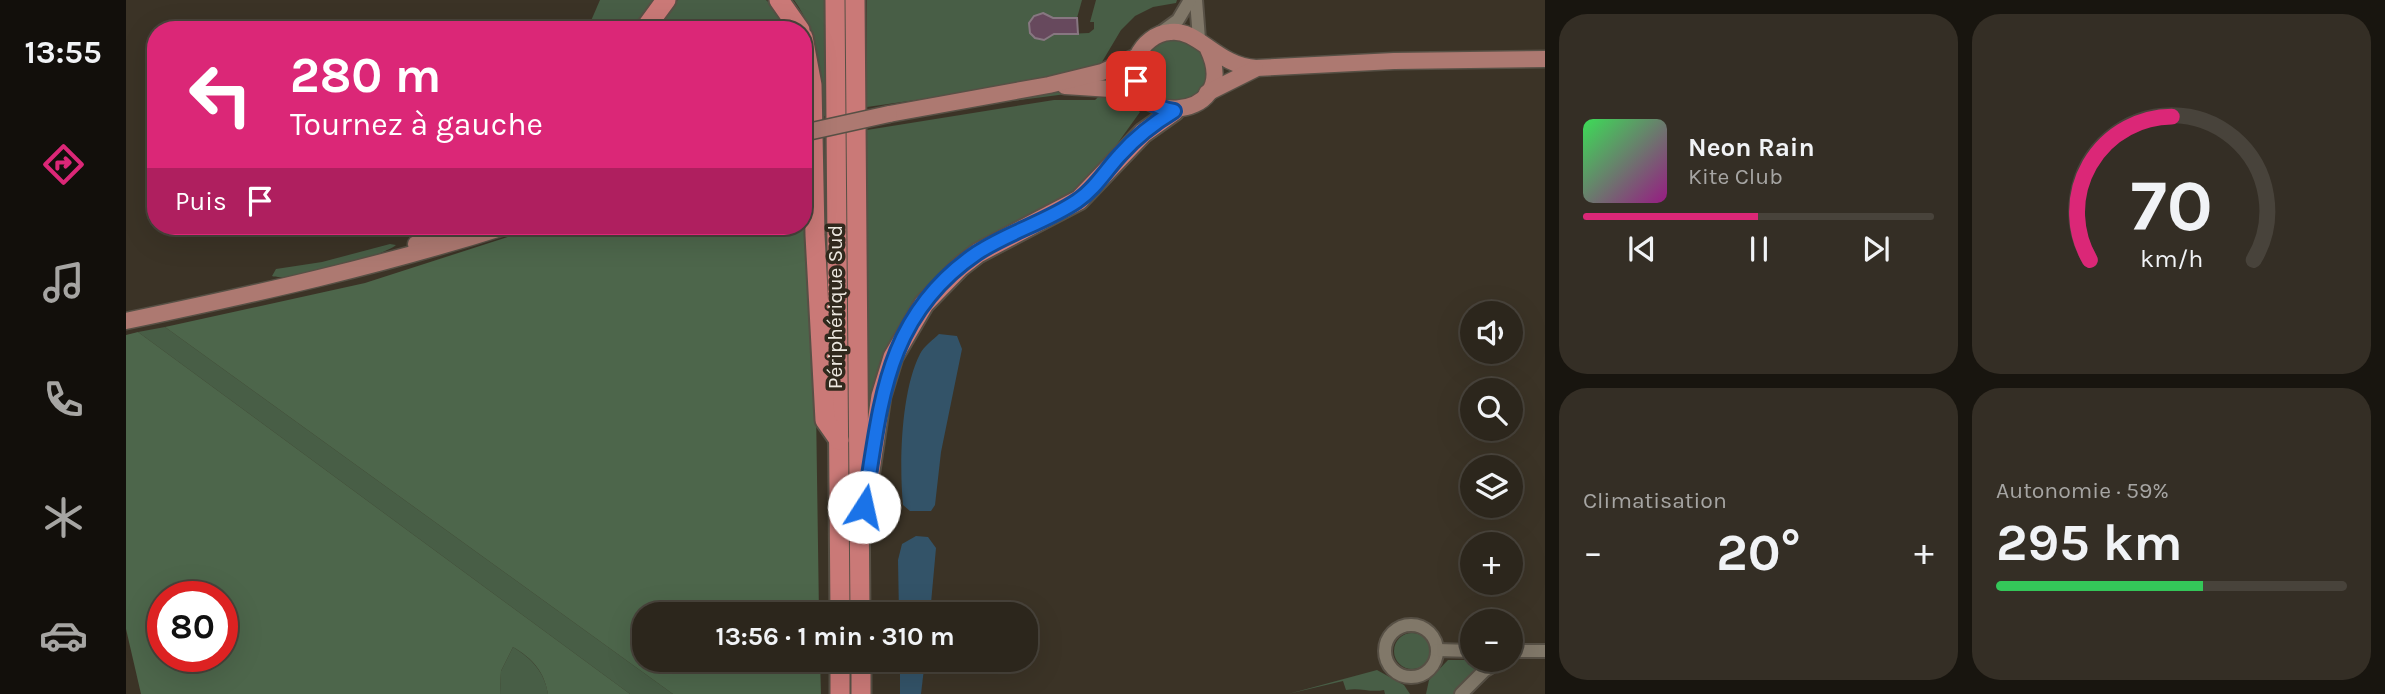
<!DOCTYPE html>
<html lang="fr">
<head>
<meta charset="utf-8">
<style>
  :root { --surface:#2c261c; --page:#342e25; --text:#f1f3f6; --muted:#a6a5a3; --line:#48433b; --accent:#db2777 }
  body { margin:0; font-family:Karla,sans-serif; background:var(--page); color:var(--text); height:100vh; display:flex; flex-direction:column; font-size:26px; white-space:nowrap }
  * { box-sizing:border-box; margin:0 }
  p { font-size:23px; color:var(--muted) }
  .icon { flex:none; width:38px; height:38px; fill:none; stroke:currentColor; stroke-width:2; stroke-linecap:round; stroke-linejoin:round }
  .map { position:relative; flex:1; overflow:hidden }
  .details { display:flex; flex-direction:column; gap:14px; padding:14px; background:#18150f; width:840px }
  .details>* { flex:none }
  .hud { position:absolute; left:21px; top:21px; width:665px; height:214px; border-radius:28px; box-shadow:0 7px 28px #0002,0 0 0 2px var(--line); background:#db2777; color:#fff; overflow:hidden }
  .buttons { position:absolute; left:1334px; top:301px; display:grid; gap:14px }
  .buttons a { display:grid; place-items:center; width:63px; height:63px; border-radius:50%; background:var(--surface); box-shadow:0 7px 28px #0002,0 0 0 2px var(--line); font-size:35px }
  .speed { position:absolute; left:21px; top:581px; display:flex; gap:14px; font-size:35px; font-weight:700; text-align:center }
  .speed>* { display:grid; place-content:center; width:91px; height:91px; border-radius:50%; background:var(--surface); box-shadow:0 7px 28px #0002,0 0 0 2px var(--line); line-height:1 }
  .speed .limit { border:10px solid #d22; background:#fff; color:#111 }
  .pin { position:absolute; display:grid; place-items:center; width:60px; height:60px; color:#fff; margin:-30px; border-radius:14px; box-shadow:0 4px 10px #0006 }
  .me { position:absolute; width:77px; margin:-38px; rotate:10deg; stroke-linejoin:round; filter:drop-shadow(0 0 5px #0008) }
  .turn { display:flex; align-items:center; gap:24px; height:147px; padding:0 28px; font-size:32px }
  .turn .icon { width:91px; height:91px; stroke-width:2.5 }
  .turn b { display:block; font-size:49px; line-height:60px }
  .then { display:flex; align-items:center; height:66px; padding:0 28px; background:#0003; gap:14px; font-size:26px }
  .big { font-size:52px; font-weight:700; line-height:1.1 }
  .details .tile { flex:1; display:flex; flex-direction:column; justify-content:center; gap:10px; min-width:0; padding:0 24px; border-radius:28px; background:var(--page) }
  .details .dial { align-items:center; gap:0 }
  .dial svg { height:182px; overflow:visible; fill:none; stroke:var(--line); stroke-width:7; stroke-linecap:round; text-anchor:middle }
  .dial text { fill:var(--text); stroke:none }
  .song { display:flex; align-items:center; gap:21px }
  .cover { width:84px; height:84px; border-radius:10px; background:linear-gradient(135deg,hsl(130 70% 55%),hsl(310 70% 35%)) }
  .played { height:7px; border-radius:4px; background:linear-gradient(90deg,var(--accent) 50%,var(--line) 50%) }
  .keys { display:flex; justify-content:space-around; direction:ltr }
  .heat { display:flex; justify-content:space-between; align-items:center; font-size:38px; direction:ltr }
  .charge { height:10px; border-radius:5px; background:linear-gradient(90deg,#34c759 59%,var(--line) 0) }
  .details .tiles { flex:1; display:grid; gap:14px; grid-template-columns:repeat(2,1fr) }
  .trip { position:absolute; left:506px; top:602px; width:406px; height:70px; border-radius:28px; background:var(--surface); box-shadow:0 7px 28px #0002,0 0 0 2px var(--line); font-weight:700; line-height:70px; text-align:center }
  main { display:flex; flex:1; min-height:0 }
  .dock { display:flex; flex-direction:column; width:126px; justify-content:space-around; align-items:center; background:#120f0b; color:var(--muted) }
  .dock .icon { width:49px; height:49px }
  .dock .current { color:var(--accent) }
  .dock b { font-size:32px; color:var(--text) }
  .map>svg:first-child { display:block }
</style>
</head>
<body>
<main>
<nav class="dock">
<b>13:55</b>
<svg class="icon current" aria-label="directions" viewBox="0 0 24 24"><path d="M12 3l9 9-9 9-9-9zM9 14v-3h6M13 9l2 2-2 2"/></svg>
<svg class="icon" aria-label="music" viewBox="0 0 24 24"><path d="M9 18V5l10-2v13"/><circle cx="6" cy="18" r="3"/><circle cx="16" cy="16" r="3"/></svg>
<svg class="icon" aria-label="phone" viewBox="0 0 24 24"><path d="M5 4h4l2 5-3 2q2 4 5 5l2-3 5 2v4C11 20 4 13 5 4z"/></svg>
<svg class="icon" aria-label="climate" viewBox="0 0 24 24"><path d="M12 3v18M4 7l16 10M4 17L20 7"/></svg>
<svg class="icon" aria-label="car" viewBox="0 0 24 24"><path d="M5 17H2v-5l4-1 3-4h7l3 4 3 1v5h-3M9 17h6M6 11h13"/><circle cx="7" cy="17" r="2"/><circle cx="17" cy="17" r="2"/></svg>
</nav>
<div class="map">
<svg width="1419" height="694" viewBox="0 0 1419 694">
  <rect width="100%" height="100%" fill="#3b3326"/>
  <g fill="#485e46">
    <path d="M474,0H527L506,30H461Z"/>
    <path d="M552,0H640L660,19L666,30H526L541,8Z"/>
    <path d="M668,0H698L700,116H697C696,74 693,35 668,0Z"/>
    <path d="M741,0H956L951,18H939L940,34L963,33L968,29V22H964L970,0H1051L1050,3L1027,7L1009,16L995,30L973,67L853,91L741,107Z"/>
    <circle cx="1049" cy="70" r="32"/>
    <path d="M949,90L948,93L810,111L929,92Z"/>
    <path d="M976,93L998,97L1014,112L966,179L947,197L822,270L742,427L741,130L928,100H969Z"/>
    <path d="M264,244L270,245C256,257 162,283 146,276L150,269L196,262Z"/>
    <path d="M39,327L547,694H504L12,332Z"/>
    <circle cx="1286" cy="651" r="18"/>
    <path d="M387,647C406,659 418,671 422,694H374L375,671Z"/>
    <path d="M1322,660H1354L1356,666L1327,694H1300L1303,680Z"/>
    <path d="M1251,670L1278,685L1284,694H1259L1258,690C1244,693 1234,687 1220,690L1217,681L1162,694Z"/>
  </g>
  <g fill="#4d664b" fill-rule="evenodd">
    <path d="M679,145L690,407L693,614H518V660H694L695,694H547L39,327L239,283L416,226H677Z"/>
    <path d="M12,332L504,694H422C418,671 407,659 387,647L375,671L374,694H15L0,629V335ZM37,597H96V656H37Z"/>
  </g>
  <g fill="#335368">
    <path d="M813,334L831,336L836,349L815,452L809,505L805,511H784L777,505C773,463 775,391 794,354C798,346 807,340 813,334Z"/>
    <path d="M790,536L802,537L810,548L804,614H773L772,560L776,544Z"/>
    <path d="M774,660H799L795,694H774Z"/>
  </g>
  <path fill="#67495d" stroke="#877781" stroke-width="2" d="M917,13L927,18H951L952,34H928L918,40L909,38L904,33L903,23L908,16Z"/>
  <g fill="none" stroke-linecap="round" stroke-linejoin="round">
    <g stroke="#575045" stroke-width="16">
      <g id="minor">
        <path d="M1070,0L1073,39"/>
        <path d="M1034,33L1052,20L1064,0"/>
        <circle cx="1285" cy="651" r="26"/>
        <path d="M1311,650L1346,651"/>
        <path d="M1384,651H1419"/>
        <path d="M1335,694L1358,671L1376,660"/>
      </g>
    </g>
    <g stroke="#575045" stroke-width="19">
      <g id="major">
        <path d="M1082,49C1119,127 984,127 1011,57C1017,43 1030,33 1044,32C1072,28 1091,66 1130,68L1268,61L1419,59"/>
        <path d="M939,86L1000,90L1020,99"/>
        <path d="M1081,93L1129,69"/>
        <path d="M763,114L923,85L976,72L1012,56"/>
        <path d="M290,244L340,226"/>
        <path d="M0,321C129,294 255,266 381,226"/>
      </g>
    </g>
    <g stroke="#575045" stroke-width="23">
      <g id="highway">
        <path d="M653,0L674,30"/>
        <path d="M709,0L714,614"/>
        <path d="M729,0L734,614"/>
        <path d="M518,30L540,0"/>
        <path d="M677,37L686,85L689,235L699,420L713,440"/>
        <path d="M742,484L755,396L767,357L798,304L834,267L852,253L953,200L1017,133L1048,111"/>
        <path d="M714,660V694"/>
        <path d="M735,660V694"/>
      </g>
    </g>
    <use href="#minor" stroke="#817869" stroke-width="12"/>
    <use href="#major" stroke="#ad7971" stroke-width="16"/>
    <use href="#highway" stroke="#ca7977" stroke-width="19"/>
    <g stroke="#575045" stroke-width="19" stroke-linecap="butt">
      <path id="major-bridge" d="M677,133L763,114"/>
    </g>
    <use href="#major-bridge" stroke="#ad7971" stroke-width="16"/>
  </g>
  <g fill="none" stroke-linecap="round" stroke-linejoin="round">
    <g stroke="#114b97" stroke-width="18">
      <path id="route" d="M738,507C755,406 757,317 851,253C883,232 920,222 951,201C969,189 980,170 994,155C1010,137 1028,123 1048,111C1029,108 1016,99 1010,81"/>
    </g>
    <use href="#route" stroke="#1a73e8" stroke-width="12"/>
  </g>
  <g text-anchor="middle" stroke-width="7" stroke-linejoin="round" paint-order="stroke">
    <g font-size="21" fill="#ede8e0" stroke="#31291d">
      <text transform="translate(709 307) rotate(-90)" y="7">Périphérique Sud</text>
    </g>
  </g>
</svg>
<div class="buttons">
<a><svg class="icon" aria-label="sound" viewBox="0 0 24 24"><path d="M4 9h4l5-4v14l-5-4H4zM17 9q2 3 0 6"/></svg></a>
<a><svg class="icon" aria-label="search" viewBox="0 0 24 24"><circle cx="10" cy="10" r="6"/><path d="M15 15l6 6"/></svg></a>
<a><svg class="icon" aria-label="layers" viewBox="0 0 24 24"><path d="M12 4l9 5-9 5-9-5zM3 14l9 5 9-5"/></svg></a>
<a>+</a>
<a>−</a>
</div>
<div class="speed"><div class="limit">80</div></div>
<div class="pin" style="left:1010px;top:81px;background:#d93025"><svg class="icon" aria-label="arrive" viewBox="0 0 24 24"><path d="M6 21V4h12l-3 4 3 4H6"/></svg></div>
<svg class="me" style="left:738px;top:507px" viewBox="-20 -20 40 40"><circle r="19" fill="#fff"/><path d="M0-13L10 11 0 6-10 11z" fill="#1a73e8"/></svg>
<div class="trip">13:56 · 1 min · 310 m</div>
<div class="hud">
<div class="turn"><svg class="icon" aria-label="left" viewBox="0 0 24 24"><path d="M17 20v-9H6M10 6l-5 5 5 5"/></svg><div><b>280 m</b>Tournez à gauche</div></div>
<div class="then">Puis<svg class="icon" aria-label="arrive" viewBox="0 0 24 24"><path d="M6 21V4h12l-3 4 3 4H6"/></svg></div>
</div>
</div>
<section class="details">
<div class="tiles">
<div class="tile">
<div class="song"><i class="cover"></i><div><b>Neon Rain</b><p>Kite Club</p></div></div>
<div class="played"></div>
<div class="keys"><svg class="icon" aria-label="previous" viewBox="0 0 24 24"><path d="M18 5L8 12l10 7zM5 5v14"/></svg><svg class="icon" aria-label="pause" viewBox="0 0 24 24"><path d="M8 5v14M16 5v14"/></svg><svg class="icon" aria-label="next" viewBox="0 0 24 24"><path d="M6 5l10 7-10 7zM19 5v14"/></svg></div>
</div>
<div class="tile dial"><svg viewBox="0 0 100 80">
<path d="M14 69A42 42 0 1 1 86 69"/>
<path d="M14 69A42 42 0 0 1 50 6" stroke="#db2777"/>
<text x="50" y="56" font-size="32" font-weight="700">70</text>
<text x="50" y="72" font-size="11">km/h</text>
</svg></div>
<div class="tile"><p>Climatisation</p>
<div class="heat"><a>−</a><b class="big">20°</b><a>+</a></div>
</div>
<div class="tile"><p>Autonomie · 59%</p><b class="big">295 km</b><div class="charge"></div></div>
</div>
</section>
</main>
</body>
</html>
